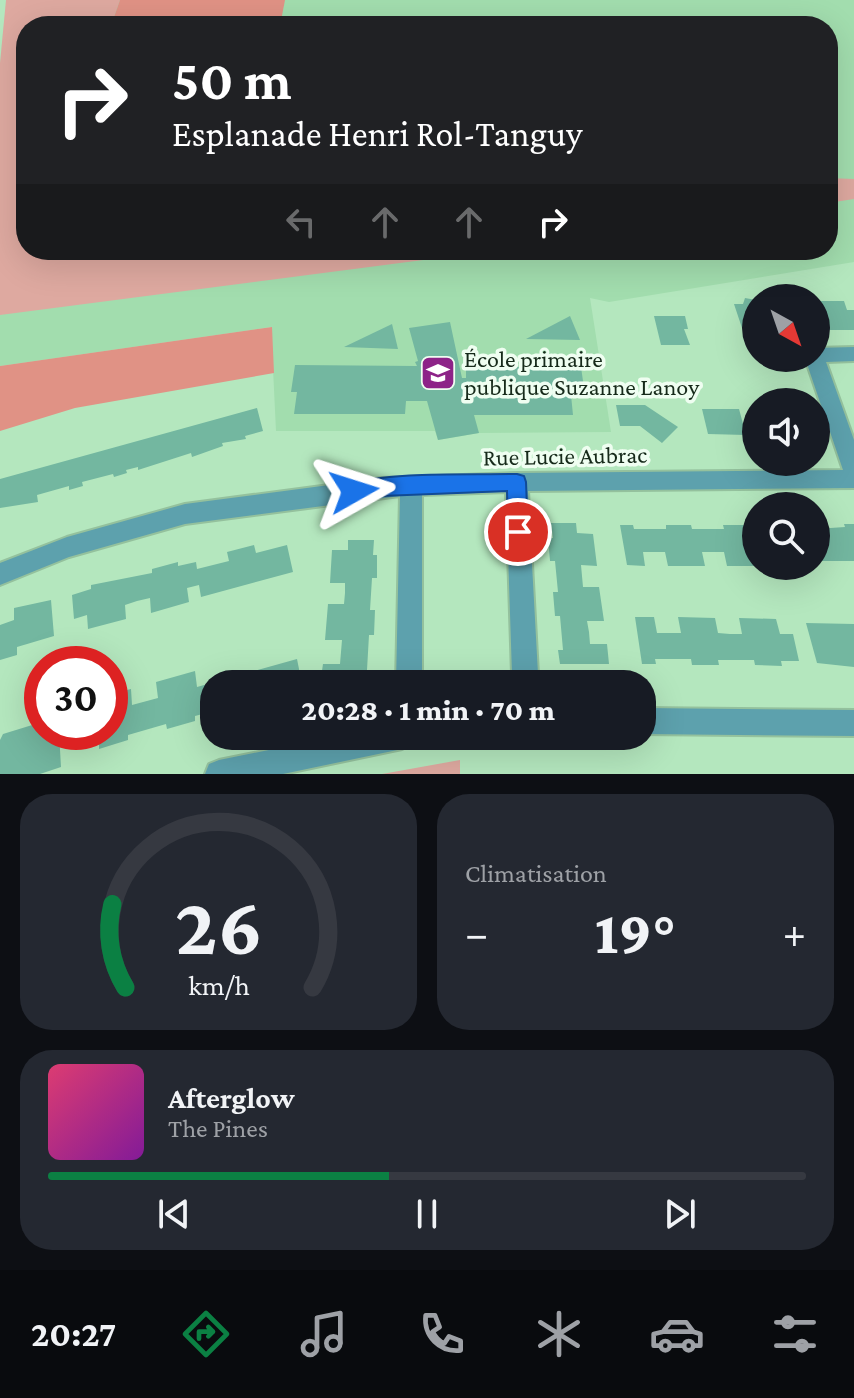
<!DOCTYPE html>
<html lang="fr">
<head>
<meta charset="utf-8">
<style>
  :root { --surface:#171b24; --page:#242831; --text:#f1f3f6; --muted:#9ea1a6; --line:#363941; --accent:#0b8043 }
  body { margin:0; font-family:"Crimson Pro",serif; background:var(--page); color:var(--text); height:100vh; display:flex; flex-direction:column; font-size:30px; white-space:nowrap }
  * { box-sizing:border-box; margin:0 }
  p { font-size:26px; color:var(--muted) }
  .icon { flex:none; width:44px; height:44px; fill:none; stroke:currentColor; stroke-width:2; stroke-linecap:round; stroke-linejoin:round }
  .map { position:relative; height:774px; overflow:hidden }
  .sheet { display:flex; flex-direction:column; gap:20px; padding:20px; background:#0d0f14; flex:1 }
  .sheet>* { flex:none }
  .hud { position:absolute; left:16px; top:16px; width:822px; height:244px; border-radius:32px; box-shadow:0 8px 32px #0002; background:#202124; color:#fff; overflow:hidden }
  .needle { width:52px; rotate:140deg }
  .controls { position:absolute; left:742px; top:284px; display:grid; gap:16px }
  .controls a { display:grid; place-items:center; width:88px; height:88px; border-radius:50%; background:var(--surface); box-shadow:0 8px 32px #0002; font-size:40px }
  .speed { position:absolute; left:24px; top:646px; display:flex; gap:16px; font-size:40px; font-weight:700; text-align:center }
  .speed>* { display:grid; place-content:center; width:104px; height:104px; border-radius:50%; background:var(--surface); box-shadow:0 8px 32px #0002; line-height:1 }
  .speed .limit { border:12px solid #d22; background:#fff; color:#111 }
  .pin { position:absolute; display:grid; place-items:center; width:68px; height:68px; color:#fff; margin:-34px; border:4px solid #fff; border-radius:50%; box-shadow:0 2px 8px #0007 }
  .me { position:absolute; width:88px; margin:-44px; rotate:84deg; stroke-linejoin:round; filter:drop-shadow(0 0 6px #0008) }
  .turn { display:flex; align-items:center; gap:28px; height:168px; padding:0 24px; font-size:36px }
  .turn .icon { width:104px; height:104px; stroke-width:2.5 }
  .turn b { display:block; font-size:56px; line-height:68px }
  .lanes { display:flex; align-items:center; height:76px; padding:0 24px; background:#0003; justify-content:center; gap:40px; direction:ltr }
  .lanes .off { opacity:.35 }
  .big { font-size:60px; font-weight:800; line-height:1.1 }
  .sheet .widget { flex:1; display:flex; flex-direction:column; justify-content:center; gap:12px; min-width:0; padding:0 28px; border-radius:32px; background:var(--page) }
  .sheet .dial { align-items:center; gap:0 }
  .dial svg { height:208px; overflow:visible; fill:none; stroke:var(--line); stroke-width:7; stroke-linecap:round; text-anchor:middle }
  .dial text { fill:var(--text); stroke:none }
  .song { display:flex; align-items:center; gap:24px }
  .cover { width:96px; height:96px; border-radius:12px; background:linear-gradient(135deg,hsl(340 70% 55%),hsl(290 70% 35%)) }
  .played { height:8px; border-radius:4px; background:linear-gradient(90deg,var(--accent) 45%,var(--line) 45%) }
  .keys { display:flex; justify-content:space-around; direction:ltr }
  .heat { display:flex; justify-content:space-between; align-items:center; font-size:44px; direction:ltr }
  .sheet .tiles { flex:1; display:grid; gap:20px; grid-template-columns:1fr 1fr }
  .widget:last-child { grid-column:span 2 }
  .trip { position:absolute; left:200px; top:670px; width:456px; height:80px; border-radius:32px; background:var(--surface); box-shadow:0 8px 32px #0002; font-weight:800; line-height:80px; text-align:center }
  .dock { display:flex; height:128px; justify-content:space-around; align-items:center; background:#090b0e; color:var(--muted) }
  .dock .icon { width:56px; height:56px }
  .dock .on { color:var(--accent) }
  .dock b { font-size:36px; color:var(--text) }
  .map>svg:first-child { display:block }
</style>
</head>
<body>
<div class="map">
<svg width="854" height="774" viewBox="0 0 854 774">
  <rect width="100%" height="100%" fill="#b4e7be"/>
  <path fill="#a2ddae" d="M41,0H854V262L609,302L590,298L611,432L479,433L438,440L435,431H276L271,327L0,366V226L26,250H828V26H38Z"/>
  <g fill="#dea9a0">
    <path d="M6,0H120L111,26H26V250H500L0,315V63Z"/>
    <path d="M828,178L854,179V199L828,203Z"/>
    <path d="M460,760V774H382Z"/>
  </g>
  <g fill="#e09285">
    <path d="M120,0H285L280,26H111Z"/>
    <path d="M272,327L274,373L75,408L0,431V366Z"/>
  </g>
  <g fill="#73b7a0">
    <path d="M745,298L756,300L754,328H742L734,304H743Z"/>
    <path d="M817,301H844L847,310H854V330H827Z"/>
    <path d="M570,316L580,340L526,339Z"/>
    <path d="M654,316H685L688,329H684L690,345H661Z"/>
    <path d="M450,322L462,378H466V367H581L585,395H571L573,415H474L479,433L438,440L427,401H406L405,414H294L297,392H291L295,365L417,366L415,362L418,361L409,328Z"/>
    <path d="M392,324L398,349L344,347Z"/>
    <path d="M616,405H645L678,427L662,443L640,426H620Z"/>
    <path d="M257,408L263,431L245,436L246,439L222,443L223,446L192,457L191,453L138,470V467L126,470L127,473L114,477L113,474L82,482L83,486L69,490V486L37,495L38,502L0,508V479Z"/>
    <path d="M702,409H739L746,435L708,434Z"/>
    <path d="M551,523H576L577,533L593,534L597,566L581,565L583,587H599L604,621H587L589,632L590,644H607L609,664H560L558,650H563L560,616H555L553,592H558L555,561H550L548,538H553Z"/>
    <path d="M844,524H854V561H816V529L845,527Z"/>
    <path d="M620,525H633L634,529H666V525H691L692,529H724L723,525H747L749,529H756V566H727L724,552H702L705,566H668L665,552H643L645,566L627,565Z"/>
    <path d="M348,540H374L373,555H377V578H372L370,610H375L374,635H369L367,670H372V684H320L323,664H340L342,640H325L328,604H344L345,593V583H330L332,550H348Z"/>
    <path d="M254,545L256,553L287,545L293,572L201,597L199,585L187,588L189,602L151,613L150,598L137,601L125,605L126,619L88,629L87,615L74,619L72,595L91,589V585L152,573V569L178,562V566L196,562L197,569L229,561L227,552Z"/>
    <path d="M51,600L54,636L17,647V655L0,660V625L14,620V608Z"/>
    <path d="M635,617H654L657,633H681L678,617L715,618L718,633L730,634H742L739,618L776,619L780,634H793L799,661H781L782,666L755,665L754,660H718L719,665H692L691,659H655L656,664H642Z"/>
    <path d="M806,623L854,624V667L817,663Z"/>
    <path d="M297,659L302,684H214V711L195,716V721L167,729L166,724L128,735V740L99,749V743L78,749V732H110V694L131,689L132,705L158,698L156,682L195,671L197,687Z"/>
    <path d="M42,722V732H59L61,767L40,774H0V740L3,734Z"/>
  </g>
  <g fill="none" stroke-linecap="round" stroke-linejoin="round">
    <g stroke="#94c19d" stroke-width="4">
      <g id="minor">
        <path d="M854,347V361L826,362L854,440V488L528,491L538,674L531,684L516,683L512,674L506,492L422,495V684H396L400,496L185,524L69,557L0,585V563L67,537L185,504L382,478L517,473L843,470L805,358H816V348Z"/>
        <path d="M642,708L854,710V736L642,734Z"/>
        <path d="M338,736H415L411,745L402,749L283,774H205L209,764L219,760Z"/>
      </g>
    </g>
    <use href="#minor" fill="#5da1ad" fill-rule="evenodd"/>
  </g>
  <path fill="#1a73e8" stroke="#114b97" stroke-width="2" d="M517,474L524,476L526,482L528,532L525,539L518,541L511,539L508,532L507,491L382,496L354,500L347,497L344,491L347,485C386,471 472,475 517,474Z"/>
  <defs>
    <g id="school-square" transform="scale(1.8)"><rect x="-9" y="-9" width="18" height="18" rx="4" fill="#8d2388" stroke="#effef1"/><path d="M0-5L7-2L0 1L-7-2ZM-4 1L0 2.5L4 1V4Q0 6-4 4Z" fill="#fff"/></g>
  </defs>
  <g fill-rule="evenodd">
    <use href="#school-square" x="438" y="373"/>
  </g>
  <g text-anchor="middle" stroke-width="7" stroke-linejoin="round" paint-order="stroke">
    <g font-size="24" fill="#162a1a" stroke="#effef1" text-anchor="start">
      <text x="464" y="367">École primaire<tspan x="464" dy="28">publique Suzanne Lanoy</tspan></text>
    </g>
    <g font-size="24" fill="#162a1a" stroke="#effef1">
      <text transform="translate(565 456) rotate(-1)" y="8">Rue Lucie Aubrac</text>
    </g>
  </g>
</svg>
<div class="controls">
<a><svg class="needle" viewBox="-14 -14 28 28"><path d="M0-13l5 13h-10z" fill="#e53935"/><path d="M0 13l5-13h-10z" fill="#9ea1a6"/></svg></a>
<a><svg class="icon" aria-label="sound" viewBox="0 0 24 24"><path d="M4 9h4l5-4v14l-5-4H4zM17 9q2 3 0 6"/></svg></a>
<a><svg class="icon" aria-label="search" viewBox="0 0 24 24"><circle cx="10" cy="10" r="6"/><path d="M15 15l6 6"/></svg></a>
</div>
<div class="speed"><div class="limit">30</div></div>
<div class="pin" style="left:518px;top:532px;background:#d93025"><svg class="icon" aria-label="arrive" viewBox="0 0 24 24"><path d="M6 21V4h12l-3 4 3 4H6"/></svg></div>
<svg class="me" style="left:354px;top:491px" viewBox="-20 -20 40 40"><path d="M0-17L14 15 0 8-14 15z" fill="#1a73e8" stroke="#fff" stroke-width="4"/></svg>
<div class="trip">20:28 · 1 min · 70 m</div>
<div class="hud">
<div class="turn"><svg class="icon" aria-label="right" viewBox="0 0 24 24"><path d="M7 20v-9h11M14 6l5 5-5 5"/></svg><div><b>50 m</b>Esplanade Henri Rol-Tanguy</div></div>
<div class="lanes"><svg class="icon off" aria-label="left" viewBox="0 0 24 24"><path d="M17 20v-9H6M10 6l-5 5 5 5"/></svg><svg class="icon off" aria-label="ahead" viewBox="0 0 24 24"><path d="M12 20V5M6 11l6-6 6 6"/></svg><svg class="icon off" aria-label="ahead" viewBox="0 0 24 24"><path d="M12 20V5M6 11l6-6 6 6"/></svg><svg class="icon" aria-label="right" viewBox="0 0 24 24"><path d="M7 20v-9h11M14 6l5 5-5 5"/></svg></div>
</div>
</div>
<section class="sheet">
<div class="tiles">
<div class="widget dial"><svg viewBox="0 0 100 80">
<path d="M14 69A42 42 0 1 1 86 69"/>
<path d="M14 69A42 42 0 0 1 9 37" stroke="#0b8043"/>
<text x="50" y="56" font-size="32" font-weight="700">26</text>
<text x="50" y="72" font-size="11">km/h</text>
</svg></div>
<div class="widget"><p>Climatisation</p>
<div class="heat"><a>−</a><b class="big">19°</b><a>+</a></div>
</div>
<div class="widget">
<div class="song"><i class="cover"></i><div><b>Afterglow</b><p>The Pines</p></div></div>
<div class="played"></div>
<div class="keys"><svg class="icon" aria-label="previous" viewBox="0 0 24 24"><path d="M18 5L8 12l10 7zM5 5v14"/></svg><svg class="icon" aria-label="pause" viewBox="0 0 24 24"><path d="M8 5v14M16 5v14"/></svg><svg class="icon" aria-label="next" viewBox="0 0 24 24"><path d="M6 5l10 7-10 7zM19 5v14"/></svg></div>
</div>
</div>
</section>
<nav class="dock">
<b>20:27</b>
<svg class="icon on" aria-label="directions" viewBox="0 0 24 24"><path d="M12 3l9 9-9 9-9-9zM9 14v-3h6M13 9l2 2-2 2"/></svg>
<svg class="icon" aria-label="music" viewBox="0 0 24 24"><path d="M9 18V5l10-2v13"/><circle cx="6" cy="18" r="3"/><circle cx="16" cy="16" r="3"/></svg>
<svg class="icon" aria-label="phone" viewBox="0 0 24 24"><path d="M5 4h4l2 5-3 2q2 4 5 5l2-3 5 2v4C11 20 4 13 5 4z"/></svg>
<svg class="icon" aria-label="climate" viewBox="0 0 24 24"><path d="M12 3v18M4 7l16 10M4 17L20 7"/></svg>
<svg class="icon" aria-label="car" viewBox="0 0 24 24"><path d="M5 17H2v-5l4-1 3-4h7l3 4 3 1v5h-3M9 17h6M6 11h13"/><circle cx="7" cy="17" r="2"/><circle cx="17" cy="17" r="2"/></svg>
<svg class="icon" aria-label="filters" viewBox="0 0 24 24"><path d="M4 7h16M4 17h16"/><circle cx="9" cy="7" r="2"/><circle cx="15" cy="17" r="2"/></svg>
</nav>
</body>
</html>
